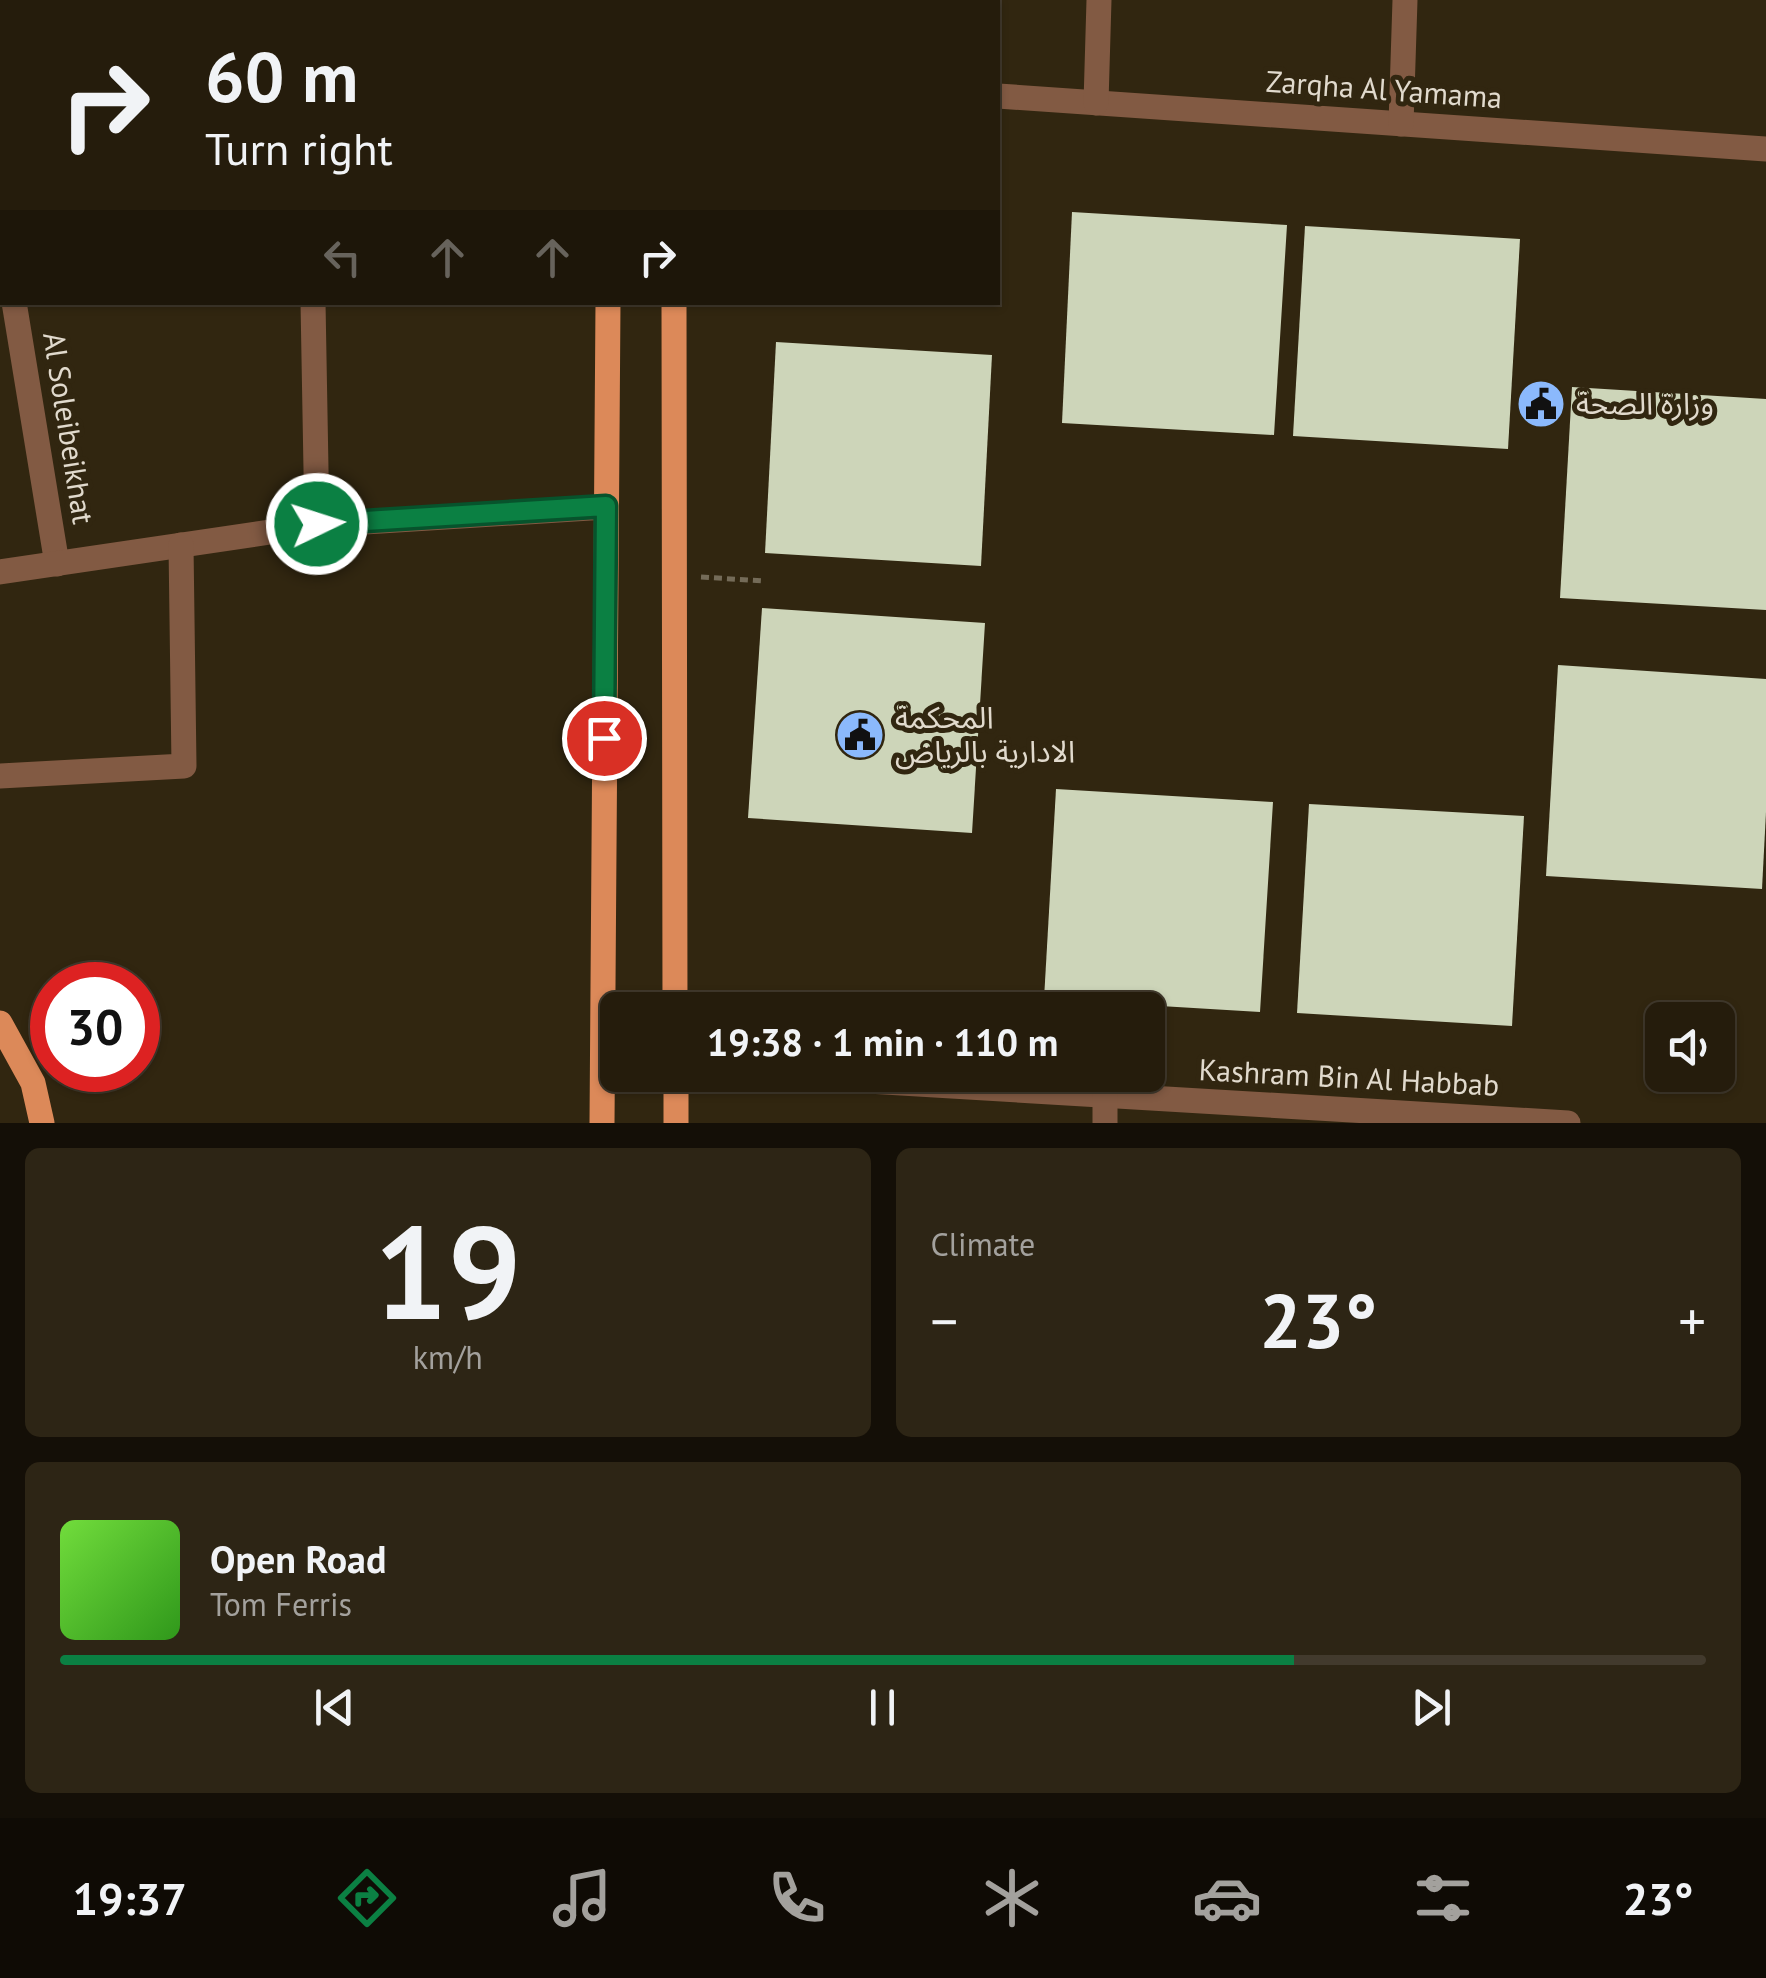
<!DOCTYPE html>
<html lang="en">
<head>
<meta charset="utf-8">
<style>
  :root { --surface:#251c0c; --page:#2d2515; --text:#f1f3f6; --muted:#a3a19d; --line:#423a2d; --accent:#0b8043 }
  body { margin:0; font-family:"PT Sans","Noto Sans Arabic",sans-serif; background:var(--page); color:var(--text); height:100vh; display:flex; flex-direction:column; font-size:38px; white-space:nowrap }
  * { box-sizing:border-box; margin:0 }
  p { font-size:32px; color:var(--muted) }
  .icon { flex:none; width:55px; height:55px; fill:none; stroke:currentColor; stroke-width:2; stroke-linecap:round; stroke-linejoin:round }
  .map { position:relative; height:1123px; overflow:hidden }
  .side { display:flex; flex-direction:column; gap:25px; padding:25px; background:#140f07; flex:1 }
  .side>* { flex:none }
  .guide { position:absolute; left:0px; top:0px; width:1000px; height:305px; box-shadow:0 2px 8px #0004,0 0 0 2px var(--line); background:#251c0c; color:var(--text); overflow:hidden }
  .controls { position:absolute; left:1645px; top:1002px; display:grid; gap:20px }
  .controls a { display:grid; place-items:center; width:90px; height:90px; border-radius:15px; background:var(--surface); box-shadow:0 2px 8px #0004,0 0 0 2px var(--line); font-size:50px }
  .speed { position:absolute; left:30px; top:962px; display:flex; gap:20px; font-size:50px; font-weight:700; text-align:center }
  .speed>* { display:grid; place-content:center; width:130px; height:130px; border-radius:50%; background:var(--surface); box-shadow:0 2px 8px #0004,0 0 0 2px var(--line); line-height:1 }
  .speed .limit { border:15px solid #d22; background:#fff; color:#111 }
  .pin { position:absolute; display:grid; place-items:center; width:85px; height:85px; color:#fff; margin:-42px; border:5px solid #fff; border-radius:50%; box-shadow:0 2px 10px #0007 }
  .me { position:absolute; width:110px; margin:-55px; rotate:86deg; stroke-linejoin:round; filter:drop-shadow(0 0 8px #0008) }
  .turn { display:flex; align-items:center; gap:35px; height:210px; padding:0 40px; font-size:45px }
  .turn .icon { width:130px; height:130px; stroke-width:2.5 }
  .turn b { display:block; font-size:70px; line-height:85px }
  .lanes { display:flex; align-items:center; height:95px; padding:0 40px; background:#0003; justify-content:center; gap:50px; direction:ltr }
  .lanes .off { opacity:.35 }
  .big { font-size:75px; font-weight:700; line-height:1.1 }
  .side .widget { flex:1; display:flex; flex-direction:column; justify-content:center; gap:15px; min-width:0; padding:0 35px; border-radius:15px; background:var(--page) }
  .side .dial { align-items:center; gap:0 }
  .dial b { font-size:130px; line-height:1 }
  .song { display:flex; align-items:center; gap:30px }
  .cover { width:120px; height:120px; border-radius:15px; background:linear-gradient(135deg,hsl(100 70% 55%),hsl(110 70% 35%)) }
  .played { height:10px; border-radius:5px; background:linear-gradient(90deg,var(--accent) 75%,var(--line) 75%) }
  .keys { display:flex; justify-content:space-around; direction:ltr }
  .heat { display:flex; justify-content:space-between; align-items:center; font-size:55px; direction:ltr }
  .side .tiles { flex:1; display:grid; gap:25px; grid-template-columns:1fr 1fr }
  .widget:last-child { grid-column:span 2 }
  .trip { position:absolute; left:600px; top:992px; width:565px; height:100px; border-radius:15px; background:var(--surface); box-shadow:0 2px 8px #0004,0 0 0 2px var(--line); font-weight:700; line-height:100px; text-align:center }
  .dock { display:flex; height:160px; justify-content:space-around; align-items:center; background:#0f0b05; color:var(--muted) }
  .dock .icon { width:70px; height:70px }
  .dock .selected { color:var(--accent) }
  .dock b { font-size:45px; color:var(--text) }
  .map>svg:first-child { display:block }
</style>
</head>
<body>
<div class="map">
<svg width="1766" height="1123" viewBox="0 0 1766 1123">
  <rect width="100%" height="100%" fill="#312610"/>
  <g fill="#cdd5b9">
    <path d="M1072,212L1287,225L1274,435L1062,423Z"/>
    <path d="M1305,226L1520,239L1508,449L1293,436Z"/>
    <path d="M776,342L992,355L981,566L765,553Z"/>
    <path d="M1572,387L1766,399V610L1560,598Z"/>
    <path d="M762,608L985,623L972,833L748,818Z"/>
    <path d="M1558,665L1766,679V812L1762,889L1546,876Z"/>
    <path d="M1056,789L1273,802L1260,1012L1044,999Z"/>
    <path d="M1309,804L1524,816L1512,1026L1297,1013Z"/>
  </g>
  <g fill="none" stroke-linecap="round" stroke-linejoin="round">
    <path stroke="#746b58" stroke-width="5" stroke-dasharray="8 5" stroke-linecap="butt" d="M701,577L763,581"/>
    <g stroke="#825a43" stroke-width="25">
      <path d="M240,2V0"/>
      <path d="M998,96L1766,149"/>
      <path d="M1096,103L1099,0"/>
      <path d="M0,107H2"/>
      <path d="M1401,124L1405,0"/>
      <path d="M0,214L2,230"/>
      <path d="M14,302L57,564"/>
      <path d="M313,302L317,525"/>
      <path d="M0,572L317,525L606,507"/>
      <path d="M0,776L184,766L181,545"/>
      <path d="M767,1075L1568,1123"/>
      <path d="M1105,1097V1123"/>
    </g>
    <g stroke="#dc8959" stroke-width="25">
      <path d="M674,0V2"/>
      <path d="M610,2V0"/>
      <path d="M674,302L675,1010"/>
      <path d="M0,1023L33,1083L42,1123"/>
      <path d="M676,1075V1123"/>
      <path d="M602,1123L608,302"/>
    </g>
  </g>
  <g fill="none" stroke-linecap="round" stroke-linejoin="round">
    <g stroke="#07532c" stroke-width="25">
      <path id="route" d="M317,524L606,506L604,738"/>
    </g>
    <use href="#route" stroke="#0b8043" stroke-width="18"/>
  </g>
  <defs>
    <g id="civic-disc" transform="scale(2.5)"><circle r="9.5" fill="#8bb9fc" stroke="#312610"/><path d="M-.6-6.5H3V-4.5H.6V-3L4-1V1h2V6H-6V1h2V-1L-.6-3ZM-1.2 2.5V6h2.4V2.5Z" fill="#111"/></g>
  </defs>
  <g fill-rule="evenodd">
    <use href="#civic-disc" x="1541" y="404"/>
    <use href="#civic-disc" x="860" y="735"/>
  </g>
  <g text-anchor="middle" stroke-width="10" stroke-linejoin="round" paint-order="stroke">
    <g font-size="30" fill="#e1dacd" stroke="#312610">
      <text transform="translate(1384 90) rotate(4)" y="10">Zarqha Al Yamama</text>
      <text transform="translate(68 428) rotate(81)" y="10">Al Soleibeikhat</text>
      <text transform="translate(1349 1078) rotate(3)" y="10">Kashram Bin Al Habbab</text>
    </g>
    <g font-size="30" fill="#e1dacd" stroke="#312610" text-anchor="start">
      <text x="1576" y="414">وزارة الصحة</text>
      <text x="895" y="728">المحكمة<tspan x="895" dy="34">الادارية بالرياض</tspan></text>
    </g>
  </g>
</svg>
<div class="controls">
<a><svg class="icon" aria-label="sound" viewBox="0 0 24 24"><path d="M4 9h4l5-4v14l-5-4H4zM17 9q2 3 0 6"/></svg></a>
</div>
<div class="speed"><div class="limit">30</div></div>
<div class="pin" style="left:604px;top:738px;background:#d93025"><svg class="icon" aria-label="arrive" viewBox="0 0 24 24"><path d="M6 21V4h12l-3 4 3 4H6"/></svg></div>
<svg class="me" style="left:317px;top:524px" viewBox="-20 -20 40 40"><circle r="17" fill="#0b8043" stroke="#fff" stroke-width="3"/><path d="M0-11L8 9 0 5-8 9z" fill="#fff"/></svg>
<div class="trip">19:38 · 1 min · 110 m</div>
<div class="guide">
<div class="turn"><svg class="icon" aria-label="right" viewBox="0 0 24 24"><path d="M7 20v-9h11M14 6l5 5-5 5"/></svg><div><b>60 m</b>Turn right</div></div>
<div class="lanes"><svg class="icon off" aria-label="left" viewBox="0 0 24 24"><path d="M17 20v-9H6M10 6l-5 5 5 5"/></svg><svg class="icon off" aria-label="ahead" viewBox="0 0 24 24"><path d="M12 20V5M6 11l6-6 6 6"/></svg><svg class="icon off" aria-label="ahead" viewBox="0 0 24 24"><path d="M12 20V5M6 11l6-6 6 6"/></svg><svg class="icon" aria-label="right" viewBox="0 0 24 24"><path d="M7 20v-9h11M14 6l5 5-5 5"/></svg></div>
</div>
</div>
<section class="side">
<div class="tiles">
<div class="widget dial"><b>19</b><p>km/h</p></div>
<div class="widget"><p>Climate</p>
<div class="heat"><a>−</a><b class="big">23°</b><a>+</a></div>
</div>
<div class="widget">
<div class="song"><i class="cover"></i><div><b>Open Road</b><p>Tom Ferris</p></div></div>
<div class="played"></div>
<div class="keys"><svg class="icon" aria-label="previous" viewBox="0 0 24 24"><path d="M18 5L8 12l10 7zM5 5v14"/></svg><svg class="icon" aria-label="pause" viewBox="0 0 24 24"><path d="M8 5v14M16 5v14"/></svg><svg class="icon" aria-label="next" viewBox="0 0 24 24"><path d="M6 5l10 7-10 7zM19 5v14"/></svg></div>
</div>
</div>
</section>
<nav class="dock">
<b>19:37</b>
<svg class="icon selected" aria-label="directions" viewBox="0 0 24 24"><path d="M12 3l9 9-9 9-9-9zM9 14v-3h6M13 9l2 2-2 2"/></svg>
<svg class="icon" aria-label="music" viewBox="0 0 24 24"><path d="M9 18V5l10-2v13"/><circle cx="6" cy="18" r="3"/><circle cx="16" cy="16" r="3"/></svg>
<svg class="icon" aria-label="phone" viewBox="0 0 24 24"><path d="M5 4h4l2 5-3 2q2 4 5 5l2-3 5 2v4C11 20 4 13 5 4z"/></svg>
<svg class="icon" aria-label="climate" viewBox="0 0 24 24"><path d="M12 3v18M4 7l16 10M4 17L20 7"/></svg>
<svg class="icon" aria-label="car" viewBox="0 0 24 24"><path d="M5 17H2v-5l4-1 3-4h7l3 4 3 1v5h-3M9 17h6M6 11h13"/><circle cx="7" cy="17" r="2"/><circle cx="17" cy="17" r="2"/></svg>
<svg class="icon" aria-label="filters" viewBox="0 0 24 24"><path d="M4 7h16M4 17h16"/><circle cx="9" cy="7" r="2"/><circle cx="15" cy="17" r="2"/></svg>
<b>23°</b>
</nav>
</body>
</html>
